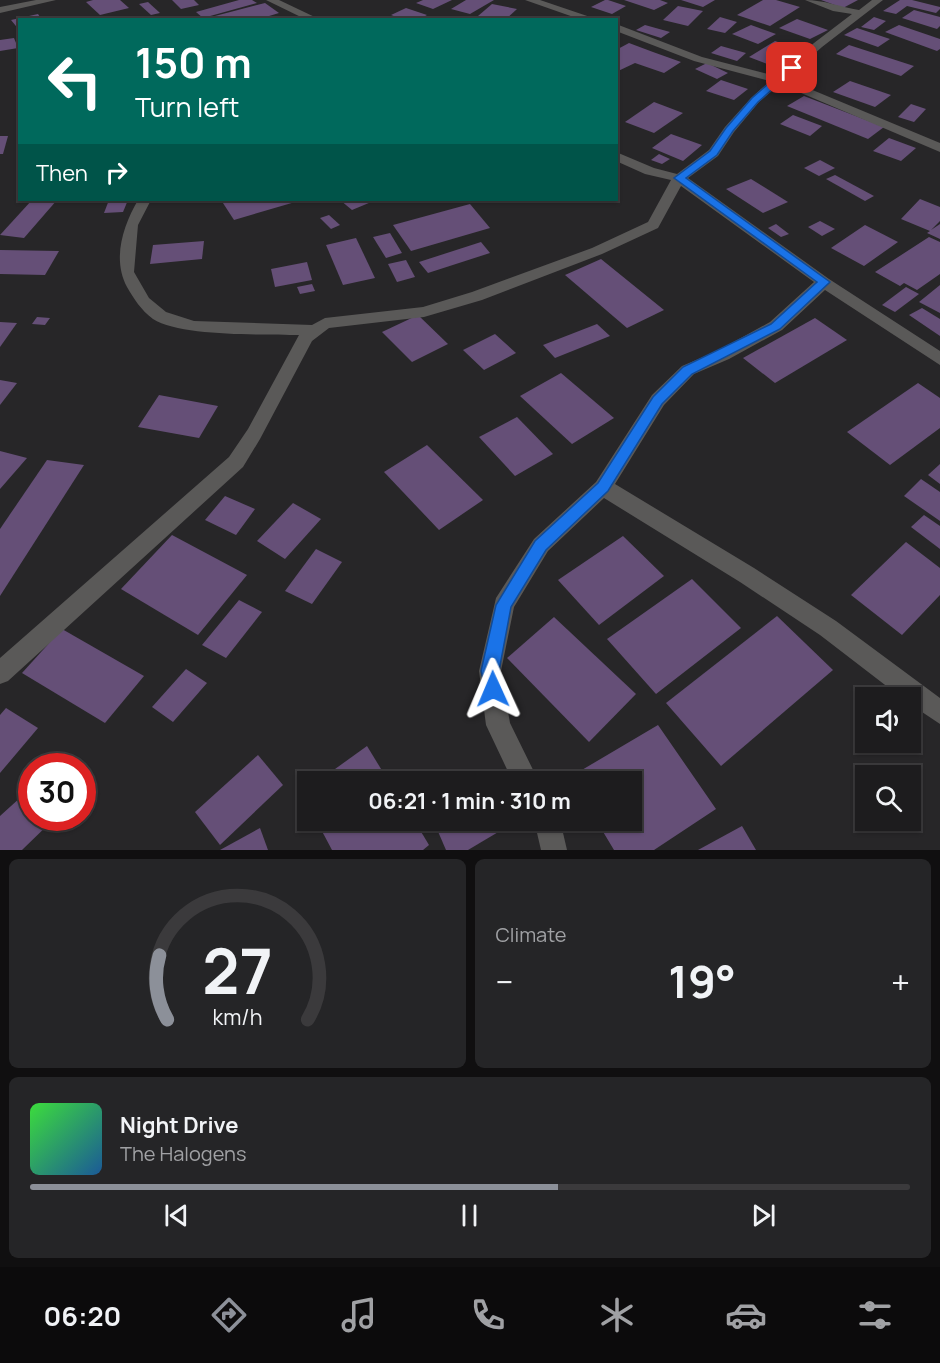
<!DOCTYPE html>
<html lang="en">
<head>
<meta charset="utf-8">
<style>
  :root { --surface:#1d1c1e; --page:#252527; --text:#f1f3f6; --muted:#a0a1a4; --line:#3b3a3c; --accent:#8c9099 }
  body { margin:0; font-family:Manrope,sans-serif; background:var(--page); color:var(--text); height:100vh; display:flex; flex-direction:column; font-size:22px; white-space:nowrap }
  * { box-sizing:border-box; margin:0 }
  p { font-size:20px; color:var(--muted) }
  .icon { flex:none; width:33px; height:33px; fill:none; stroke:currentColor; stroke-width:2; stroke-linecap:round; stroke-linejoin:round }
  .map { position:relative; height:850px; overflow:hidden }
  .side { display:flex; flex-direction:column; gap:9px; padding:9px; background:#100f10; flex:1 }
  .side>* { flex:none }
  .banner { position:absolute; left:18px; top:18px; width:600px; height:183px; border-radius:0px; box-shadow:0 2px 4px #0004,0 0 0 2px var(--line); background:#00695c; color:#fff; overflow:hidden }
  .tools { position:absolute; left:855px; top:687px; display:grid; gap:12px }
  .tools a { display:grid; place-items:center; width:66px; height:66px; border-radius:0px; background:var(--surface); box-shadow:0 2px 4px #0004,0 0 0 2px var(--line); font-size:30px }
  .speed { position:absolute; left:18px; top:753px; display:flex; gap:12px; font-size:30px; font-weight:700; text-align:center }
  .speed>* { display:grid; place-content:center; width:78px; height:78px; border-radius:50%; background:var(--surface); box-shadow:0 2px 4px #0004,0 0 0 2px var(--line); line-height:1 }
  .speed .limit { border:9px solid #d22; background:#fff; color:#111 }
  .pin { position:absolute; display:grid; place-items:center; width:51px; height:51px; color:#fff; margin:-26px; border-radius:12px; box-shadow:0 3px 9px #0006 }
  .me { position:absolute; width:66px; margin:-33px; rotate:359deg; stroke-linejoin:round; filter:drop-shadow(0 0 4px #0008) }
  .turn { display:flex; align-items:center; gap:21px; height:126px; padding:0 18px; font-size:27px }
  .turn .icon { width:78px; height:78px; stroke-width:2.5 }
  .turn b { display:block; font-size:42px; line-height:51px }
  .then { display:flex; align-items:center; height:57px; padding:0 18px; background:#0003; gap:12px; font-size:22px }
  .big { font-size:45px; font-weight:700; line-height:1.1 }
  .side .tile { flex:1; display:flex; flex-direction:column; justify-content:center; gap:9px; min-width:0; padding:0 21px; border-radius:9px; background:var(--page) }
  .side .dial { align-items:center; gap:0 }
  .dial svg { height:156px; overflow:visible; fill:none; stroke:var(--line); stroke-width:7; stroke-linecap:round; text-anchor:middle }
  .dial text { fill:var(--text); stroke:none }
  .song { display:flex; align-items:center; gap:18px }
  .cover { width:72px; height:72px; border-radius:9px; background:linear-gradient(135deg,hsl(120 70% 55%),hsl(210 70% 35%)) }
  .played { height:6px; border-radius:3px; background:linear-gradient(90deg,var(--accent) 60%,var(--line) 60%) }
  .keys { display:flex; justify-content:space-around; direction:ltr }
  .heat { display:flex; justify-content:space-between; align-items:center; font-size:33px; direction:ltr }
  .side .tiles { flex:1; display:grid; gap:9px; grid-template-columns:1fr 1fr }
  .tile:last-child { grid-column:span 2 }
  .trip { position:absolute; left:297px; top:771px; width:345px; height:60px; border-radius:0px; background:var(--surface); box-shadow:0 2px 4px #0004,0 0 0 2px var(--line); font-weight:700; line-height:60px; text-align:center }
  .dock { display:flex; height:96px; justify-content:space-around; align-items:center; background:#0c0b0c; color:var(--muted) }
  .dock .icon { width:42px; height:42px }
  .dock .on { color:var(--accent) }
  .dock b { font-size:27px; color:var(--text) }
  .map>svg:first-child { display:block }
</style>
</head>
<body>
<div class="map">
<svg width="940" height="850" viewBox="0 0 940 850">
  <rect width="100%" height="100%" fill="#272628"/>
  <g fill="#654f77">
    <path d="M93,0H120L129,8L100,15L86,2Z"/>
    <path d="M172,0H194L199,5L181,9Z"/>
    <path d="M239,0H252L257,3L203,18L196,12Z"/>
    <path d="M423,0H452L433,9L416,3Z"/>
    <path d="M466,0H494L470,14L451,9Z"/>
    <path d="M605,0H608L626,6L612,14L591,7Z"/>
    <path d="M624,0H660L668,3L654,10Z"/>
    <path d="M681,0H715L703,7Z"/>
    <path d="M763,0H776L800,7L770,26L737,15Z"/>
    <path d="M821,0H858L843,8Z"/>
    <path d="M900,0H912L940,7V9L936,13L907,6L896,14L883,11Z"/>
    <path d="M148,2L160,13L151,15L139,4Z"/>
    <path d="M265,3L279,13L256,20H219L215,16Z"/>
    <path d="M492,4L517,9L505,20L478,16Z"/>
    <path d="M678,6L703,11L688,26L663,20Z"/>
    <path d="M406,8L427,15L418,20H404L391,15Z"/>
    <path d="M914,10L940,17V26L937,29L902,18Z"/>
    <path d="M38,14L42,20H20V31L11,20Z"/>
    <path d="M720,17L737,22L725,33L707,29Z"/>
    <path d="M874,17L886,21L874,30L861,27Z"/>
    <path d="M797,19L828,30L810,39L779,28Z"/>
    <path d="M645,25L670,32L661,38L636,30Z"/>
    <path d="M751,25L776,34L758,44L732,34Z"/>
    <path d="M899,25L940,39V49L937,51L885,32Z"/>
    <path d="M857,28L890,39L878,47L844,35Z"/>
    <path d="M14,38L18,48L0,51V40Z"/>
    <path d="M775,41L796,48L770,65L749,57Z"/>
    <path d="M629,43L653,52L681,62L664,73L635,63L616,72V50Z"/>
    <path d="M849,45L914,66L901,76L836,54Z"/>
    <path d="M721,46L746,53L737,61L711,53Z"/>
    <path d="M707,63L728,73L717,79L695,69Z"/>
    <path d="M721,80L748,89L734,100L706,91Z"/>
    <path d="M850,81L891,95L875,107L833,92Z"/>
    <path d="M804,96L884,127L868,139L787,106Z"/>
    <path d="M654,102L683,113L654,133L625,122Z"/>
    <path d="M911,104L926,109L914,122L898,117Z"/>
    <path d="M793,115L822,126L810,136L780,124Z"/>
    <path d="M671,134L702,145L683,161L652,148Z"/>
    <path d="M0,136H8L3,154H0Z"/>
    <path d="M889,138L916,148L901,161L873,151Z"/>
    <path d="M659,154L670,159L662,164L651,160Z"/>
    <path d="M820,160L835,168L819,176L804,168Z"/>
    <path d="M835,175L874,196L865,201L826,179Z"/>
    <path d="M751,179L788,202L763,213L726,189Z"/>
    <path d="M920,199L940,207V221L931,230L940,224V239L927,233L930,231L901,219Z"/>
    <path d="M32,200H57L24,238L0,235Z"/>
    <path d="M109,200H128L123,212L104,213Z"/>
    <path d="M221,200H302L234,220Z"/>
    <path d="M340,200H376L352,210Z"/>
    <path d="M470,204L490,228L411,251L393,225Z"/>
    <path d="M329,215L340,225L331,229L320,218Z"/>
    <path d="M820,221L835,229L822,236L808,227Z"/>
    <path d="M776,224L789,234L781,237L768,228Z"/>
    <path d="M865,225L898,242L864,266L831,248Z"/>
    <path d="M390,233L402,253L386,258L373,237Z"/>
    <path d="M929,237L940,242V274L917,290L904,283L900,286L875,272Z"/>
    <path d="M356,238L375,278L343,285L326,245Z"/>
    <path d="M204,241L202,259L150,264L153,245Z"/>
    <path d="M481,242L490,253L428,273L419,262Z"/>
    <path d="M0,250L59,251L45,275L0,274Z"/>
    <path d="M601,259L664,310L627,328L565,275Z"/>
    <path d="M406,260L415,277L397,282L388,264Z"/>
    <path d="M307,262L312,280L275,287L271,269Z"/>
    <path d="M312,284L315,291L300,294L297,287Z"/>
    <path d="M940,285V313L919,302Z"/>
    <path d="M906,287L919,294L895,312L882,305Z"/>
    <path d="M922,308L940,319V336L909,315Z"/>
    <path d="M418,315L448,344L412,362L382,332Z"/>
    <path d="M37,317L50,318L45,325L32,324Z"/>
    <path d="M815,318L847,340L775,383L743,358Z"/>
    <path d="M0,322L17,323L0,347Z"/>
    <path d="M597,324L610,336L555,358L543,345Z"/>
    <path d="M495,334L516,353L484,370L463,350Z"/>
    <path d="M561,373L614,418L572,444L520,396Z"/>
    <path d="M0,380L17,383L0,405Z"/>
    <path d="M918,383L940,398V428L890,465L847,432Z"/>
    <path d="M159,395L218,406L199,438L138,427Z"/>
    <path d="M517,417L553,454L515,476L479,437Z"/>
    <path d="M427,445L483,500L439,530L384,472Z"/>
    <path d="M0,451L27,458L0,489Z"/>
    <path d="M47,460L84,465L0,596V529Z"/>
    <path d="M940,464V484L928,475Z"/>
    <path d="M921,479L940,492V521L904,496Z"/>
    <path d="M225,496L255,509L236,535L205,520Z"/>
    <path d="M293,503L321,519L285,559L257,541Z"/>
    <path d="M924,515L940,526V549L911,527Z"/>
    <path d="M172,535L247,575L198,635L121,589Z"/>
    <path d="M623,536L664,576L599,625L558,580Z"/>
    <path d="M906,542L940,568V595L902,635L851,595Z"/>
    <path d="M316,549L342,562L312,604L285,591Z"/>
    <path d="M692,579L741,628L656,694L607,639Z"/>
    <path d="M239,600L262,612L226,658L202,645Z"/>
    <path d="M777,616L833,670L721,766L666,703Z"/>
    <path d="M554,617L636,694L589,742L507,658Z"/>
    <path d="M62,629L144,676L105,723L22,673Z"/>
    <path d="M186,669L207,683L173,722L152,707Z"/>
    <path d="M6,708L38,728L0,773V715Z"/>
    <path d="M658,725L716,809L654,850H614L596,820H632V782H573L570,777Z"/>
    <path d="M367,746L389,782H317Z"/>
    <path d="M258,755L283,785L220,845L195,812Z"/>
    <path d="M475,772L480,782H458Z"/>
    <path d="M32,787V818H55L22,850H0V816Z"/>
    <path d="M316,820H414L429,845L423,850H332Z"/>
    <path d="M433,820H500L505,828L468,850H446Z"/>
    <path d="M742,826L756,850H698Z"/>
    <path d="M260,828L268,850H220Z"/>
  </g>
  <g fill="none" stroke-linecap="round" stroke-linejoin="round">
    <g fill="#5a5958" fill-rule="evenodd">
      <path d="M36,0H56L0,13V7Z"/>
      <path d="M266,0H279L321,20H307Z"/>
      <path d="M525,0H540L599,20H582Z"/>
      <path d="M805,0C824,0 841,7 859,10L872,0H883L822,47L786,79L940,143V152L780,84L759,102L734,132L718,156L688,178L829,279L940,351V365L825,290L782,330L729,359L694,374L664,405L615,484L754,568L836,621L940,698V724L910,704V698H902L820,635L740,582L604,498L548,551L514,607L501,671L510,723L539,782H513L486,725L479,671L496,598L534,539L596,482L652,395L682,366L717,351L770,322L814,282L681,186L658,228L602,254L482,300L424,317L329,328L312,341L260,439L243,467L8,681L0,684V658L229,457L248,429L299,335C264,334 181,337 153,319C141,310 134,299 127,287C112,259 123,226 138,200H151L138,225L134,272L149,298L166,312L194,321L312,325L325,318L423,307L472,292L592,248L648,222L671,180L645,174L616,161V152L654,168L677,174L709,150L725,127L751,98L770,81L694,61L616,31V24L702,57L776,76L814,43L852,14L833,11Z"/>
      <path d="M534,820H560L567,850H541Z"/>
    </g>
  </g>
  <path fill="#1a73e8" stroke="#114b97" stroke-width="1.5" d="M789,66L796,68L758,102L733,131L717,155L686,178L830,282L780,329L692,374L662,404L608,491L546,550L511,607L499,671L502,689L499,695L493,697L487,695L481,671L496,605L535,541L598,483L653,397L683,367L771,324L817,282L674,178L710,151L726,128L752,98Z"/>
</svg>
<div class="tools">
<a><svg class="icon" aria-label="sound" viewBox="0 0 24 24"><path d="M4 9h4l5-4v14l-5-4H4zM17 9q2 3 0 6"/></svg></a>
<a><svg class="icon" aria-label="search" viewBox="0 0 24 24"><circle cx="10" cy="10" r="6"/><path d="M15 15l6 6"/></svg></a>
</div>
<div class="speed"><div class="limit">30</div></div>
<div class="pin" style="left:792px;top:68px;background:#d93025"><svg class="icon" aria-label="arrive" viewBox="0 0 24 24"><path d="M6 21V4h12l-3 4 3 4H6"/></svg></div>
<svg class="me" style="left:493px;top:689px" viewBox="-20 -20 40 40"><path d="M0-17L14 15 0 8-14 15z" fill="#1a73e8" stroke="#fff" stroke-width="4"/></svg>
<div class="trip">06:21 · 1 min · 310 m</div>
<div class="banner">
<div class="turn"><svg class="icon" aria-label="left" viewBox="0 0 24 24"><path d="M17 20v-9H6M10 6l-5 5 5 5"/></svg><div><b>150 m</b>Turn left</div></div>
<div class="then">Then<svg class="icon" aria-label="right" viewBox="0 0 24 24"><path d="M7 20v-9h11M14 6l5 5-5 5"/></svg></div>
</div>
</div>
<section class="side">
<div class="tiles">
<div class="tile dial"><svg viewBox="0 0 100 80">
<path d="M14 69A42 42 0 1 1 86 69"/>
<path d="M14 69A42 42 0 0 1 10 36" stroke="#8c9099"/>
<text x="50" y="56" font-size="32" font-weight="700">27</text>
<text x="50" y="72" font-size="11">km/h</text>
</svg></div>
<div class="tile"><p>Climate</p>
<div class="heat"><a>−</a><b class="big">19°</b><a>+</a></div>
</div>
<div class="tile">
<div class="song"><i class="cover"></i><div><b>Night Drive</b><p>The Halogens</p></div></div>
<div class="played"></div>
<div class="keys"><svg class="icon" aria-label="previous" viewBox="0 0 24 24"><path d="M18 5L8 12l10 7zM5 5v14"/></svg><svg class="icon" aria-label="pause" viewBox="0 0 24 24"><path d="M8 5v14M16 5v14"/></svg><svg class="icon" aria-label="next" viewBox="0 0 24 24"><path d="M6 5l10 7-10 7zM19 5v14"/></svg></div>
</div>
</div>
</section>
<nav class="dock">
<b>06:20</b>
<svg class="icon on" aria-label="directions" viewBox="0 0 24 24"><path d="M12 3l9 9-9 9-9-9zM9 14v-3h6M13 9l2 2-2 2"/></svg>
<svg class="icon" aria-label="music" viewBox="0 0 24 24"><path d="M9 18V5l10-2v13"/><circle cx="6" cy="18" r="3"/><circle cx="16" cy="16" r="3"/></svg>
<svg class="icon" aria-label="phone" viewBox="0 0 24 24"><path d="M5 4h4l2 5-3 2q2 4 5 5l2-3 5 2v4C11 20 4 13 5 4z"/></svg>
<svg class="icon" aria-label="climate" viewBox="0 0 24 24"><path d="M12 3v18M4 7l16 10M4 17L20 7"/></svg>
<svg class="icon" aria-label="car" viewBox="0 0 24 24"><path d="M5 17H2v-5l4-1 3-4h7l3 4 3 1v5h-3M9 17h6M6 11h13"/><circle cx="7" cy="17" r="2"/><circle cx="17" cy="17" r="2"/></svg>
<svg class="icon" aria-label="filters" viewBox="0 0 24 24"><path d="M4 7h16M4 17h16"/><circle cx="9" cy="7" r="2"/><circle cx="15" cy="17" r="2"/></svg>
</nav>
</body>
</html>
